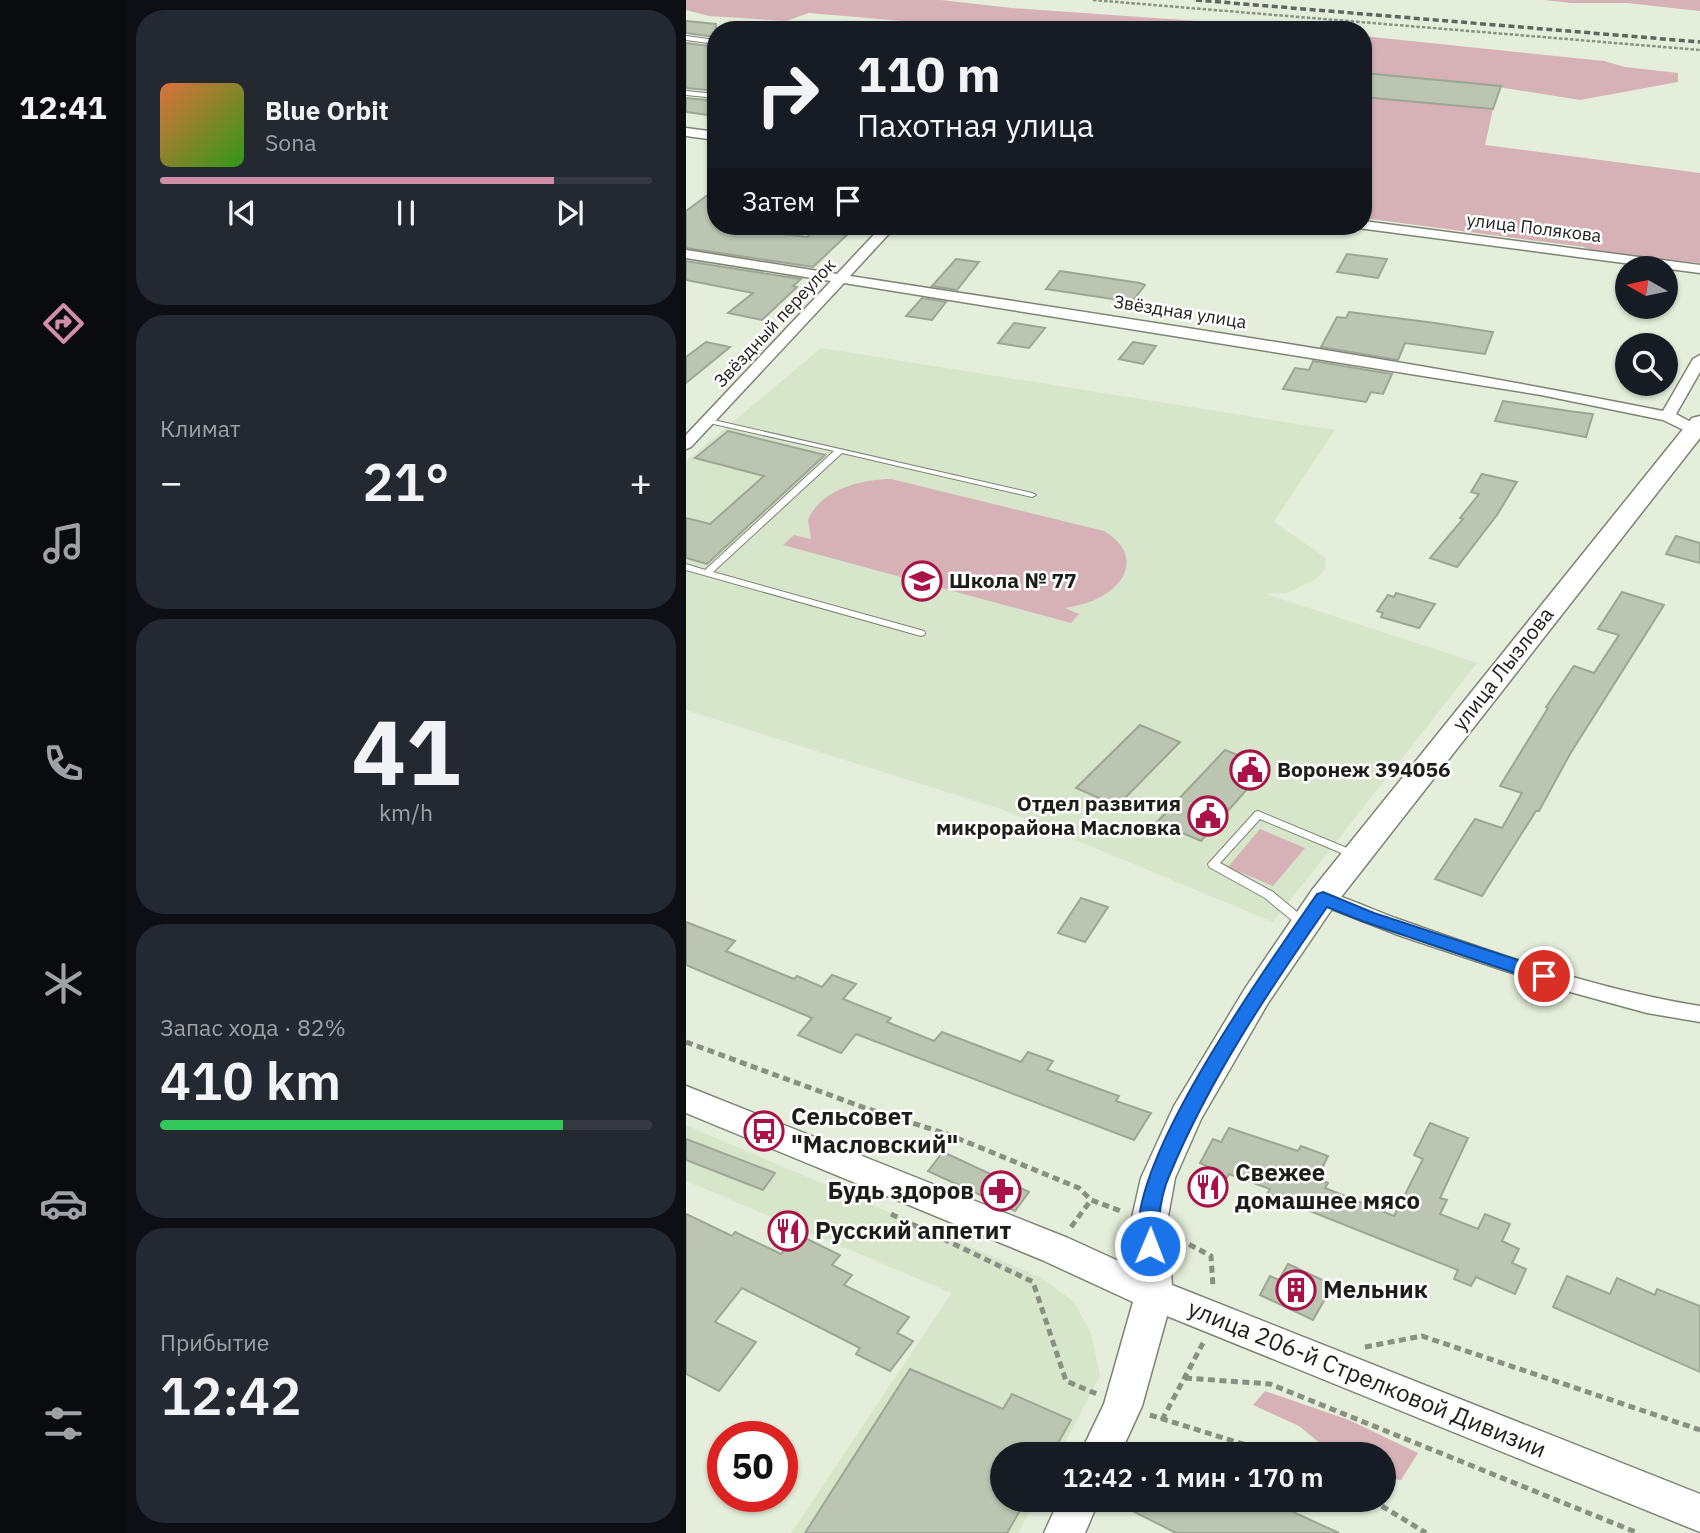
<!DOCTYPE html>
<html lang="ru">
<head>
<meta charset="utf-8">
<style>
  :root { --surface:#171b24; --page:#242831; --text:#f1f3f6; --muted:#9ea1a6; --line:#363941; --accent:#d08ea7 }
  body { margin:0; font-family:"IBM Plex Sans",sans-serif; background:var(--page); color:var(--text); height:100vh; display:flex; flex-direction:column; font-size:26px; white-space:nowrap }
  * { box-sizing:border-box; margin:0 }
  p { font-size:23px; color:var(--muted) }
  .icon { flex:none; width:38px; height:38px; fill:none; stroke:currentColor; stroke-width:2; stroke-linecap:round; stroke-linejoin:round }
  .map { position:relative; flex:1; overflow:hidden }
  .panel { display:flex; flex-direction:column; gap:10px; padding:10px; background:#0d0f14; width:560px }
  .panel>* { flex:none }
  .guide { position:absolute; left:21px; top:21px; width:665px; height:214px; border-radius:28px; box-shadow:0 2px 5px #0004; background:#171b24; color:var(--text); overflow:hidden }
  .needle { width:46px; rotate:279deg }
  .tools { position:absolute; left:929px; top:256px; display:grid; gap:14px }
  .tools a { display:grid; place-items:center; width:63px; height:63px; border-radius:50%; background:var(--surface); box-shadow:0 2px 5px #0004; font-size:35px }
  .speed { position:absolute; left:21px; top:1421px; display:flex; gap:14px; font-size:35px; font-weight:700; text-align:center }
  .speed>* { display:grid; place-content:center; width:91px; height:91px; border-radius:50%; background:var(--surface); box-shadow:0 2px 5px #0004; line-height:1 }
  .speed .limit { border:10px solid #d22; background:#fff; color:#111 }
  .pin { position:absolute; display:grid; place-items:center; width:60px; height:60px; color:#fff; margin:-30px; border:4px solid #fff; border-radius:50%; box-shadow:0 2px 7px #0007 }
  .me { position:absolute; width:77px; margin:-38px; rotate:1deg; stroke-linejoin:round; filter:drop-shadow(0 0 5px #0008) }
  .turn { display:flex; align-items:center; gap:24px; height:147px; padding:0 35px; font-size:32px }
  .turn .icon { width:91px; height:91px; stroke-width:2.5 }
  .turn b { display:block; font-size:49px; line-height:60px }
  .then { display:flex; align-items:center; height:66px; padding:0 35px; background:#0003; gap:14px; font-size:26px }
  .big { font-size:52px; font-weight:600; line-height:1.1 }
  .panel .tile { flex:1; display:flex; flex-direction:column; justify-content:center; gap:10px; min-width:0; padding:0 24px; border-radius:28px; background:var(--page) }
  .panel .dial { align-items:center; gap:0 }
  .dial b { font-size:91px; line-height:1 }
  .song { display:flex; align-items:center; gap:21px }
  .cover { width:84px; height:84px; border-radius:10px; background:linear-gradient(135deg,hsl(20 70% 55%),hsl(110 70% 35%)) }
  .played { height:7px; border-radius:4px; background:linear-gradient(90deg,var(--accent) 80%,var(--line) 80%) }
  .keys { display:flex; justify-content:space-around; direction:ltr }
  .heat { display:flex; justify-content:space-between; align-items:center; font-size:38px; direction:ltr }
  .charge { height:10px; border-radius:5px; background:linear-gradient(90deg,#34c759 82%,var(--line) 0) }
  .trip { position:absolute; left:304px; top:1442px; width:406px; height:70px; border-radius:35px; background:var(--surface); box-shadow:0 2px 5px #0004; font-weight:600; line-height:70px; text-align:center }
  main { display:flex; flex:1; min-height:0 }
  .tabs { display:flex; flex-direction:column; width:126px; justify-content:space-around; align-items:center; background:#090b0e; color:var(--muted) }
  .tabs .icon { width:49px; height:49px }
  .tabs .active { color:var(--accent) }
  .tabs b { font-size:32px; color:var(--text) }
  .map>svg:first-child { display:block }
</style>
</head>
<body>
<main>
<nav class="tabs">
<b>12:41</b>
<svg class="icon active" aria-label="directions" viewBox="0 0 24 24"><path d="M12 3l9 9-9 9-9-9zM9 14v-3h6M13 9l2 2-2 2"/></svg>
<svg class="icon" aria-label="music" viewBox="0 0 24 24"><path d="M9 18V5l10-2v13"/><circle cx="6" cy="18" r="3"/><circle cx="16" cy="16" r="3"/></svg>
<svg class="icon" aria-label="phone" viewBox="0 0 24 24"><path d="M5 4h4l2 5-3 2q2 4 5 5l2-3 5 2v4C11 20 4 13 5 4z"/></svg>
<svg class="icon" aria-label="climate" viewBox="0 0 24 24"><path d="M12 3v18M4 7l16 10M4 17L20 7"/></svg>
<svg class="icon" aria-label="car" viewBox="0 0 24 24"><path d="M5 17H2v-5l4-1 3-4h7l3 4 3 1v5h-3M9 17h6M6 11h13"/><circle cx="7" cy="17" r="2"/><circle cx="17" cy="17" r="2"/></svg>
<svg class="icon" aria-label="filters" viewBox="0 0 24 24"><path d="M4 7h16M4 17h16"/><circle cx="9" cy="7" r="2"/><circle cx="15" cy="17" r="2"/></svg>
</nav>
<section class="panel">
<div class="tile">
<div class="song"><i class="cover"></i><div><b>Blue Orbit</b><p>Sona</p></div></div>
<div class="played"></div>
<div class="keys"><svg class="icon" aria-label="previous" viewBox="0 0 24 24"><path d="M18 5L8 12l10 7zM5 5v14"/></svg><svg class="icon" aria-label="pause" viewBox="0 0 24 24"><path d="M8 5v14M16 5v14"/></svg><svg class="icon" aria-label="next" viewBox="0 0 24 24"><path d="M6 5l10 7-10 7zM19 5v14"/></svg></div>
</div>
<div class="tile"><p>Климат</p>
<div class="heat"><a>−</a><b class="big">21°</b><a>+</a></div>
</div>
<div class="tile dial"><b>41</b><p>km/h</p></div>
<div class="tile"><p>Запас хода · 82%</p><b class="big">410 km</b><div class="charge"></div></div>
<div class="tile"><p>Прибытие</p><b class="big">12:42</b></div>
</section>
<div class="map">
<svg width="1014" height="1533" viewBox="0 0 1014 1533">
  <rect width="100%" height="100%" fill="#e4eeda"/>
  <g fill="#d7e5ca">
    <path d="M135,348L649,430L588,522L640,558L639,569L629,580L600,593L580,594L791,663L587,922L315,809L0,710V461Z"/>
    <path d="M0,1125L354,1277L387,1301L405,1333L414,1376L373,1454H317V1500H350L332,1533H105L266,1293L0,1181Z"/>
  </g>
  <g fill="#d6b2b7">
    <path d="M0,0H255L326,8L639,30H248L228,22L123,13L100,21L23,16L0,10Z"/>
    <path d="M858,0H1014V11L941,3H885Z"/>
    <path d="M677,36L918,61L939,67L992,73V82L894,100L812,87L677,75Z"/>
    <path d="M677,97L807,109L799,145L1014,173V263L906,252L898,247L677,218Z"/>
    <path d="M205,479L418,531C456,553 442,587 406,601C397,605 388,606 379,608L393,614L385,623L97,545L108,535L125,539L122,520C134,490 175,479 205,479Z"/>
    <path d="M574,829L619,848L587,886L542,867Z"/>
    <path d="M579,1391L663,1420L732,1453L715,1480L698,1478V1454H647L613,1426L567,1405Z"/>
  </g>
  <g fill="#bbc5b2" stroke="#9da694" stroke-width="2">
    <path d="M0,21L30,24V37L0,33Z"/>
    <path d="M0,43L30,47V91L0,88Z"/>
    <path d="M677,73L815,86L807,109L677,97Z"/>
    <path d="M0,98L30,101V116L0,112Z"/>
    <path d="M30,189V226H67L63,230L121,237L129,230L161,235L127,267L0,248V211Z"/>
    <path d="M661,254L701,259L692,278L651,272Z"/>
    <path d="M270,259L293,262L271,290L246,286Z"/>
    <path d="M0,261L115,279L107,286L111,287L76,320L42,313L67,293L0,280Z"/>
    <path d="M374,271L454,283L459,285L446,302L360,289Z"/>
    <path d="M236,298L260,302L246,320L220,316Z"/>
    <path d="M663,312L749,323L807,332L799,354L719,343L712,360L635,347L651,317L660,318Z"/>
    <path d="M328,323L335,324L359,328L343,348L312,343Z"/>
    <path d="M20,342L44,347L0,383V357Z"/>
    <path d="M447,342L470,346L457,364L433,359Z"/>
    <path d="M627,361L706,374L697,394L685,392L680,402L597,389L609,368L623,370Z"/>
    <path d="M817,401L883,411L907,414L900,437L809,421Z"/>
    <path d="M42,431L139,455L21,564L0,558V518L24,524L78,476L9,458Z"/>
    <path d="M796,474L831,482L811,515L771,567L744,558L777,519L774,518L793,494L785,492Z"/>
    <path d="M990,536L1014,543V563L980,554Z"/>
    <path d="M936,592L978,605L884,754L853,811H850L796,896L749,879L789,819L816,828L836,793L814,786L862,708L860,707L888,666L908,673L933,635L912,629Z"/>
    <path d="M710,593L749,604L733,628L695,617L697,613L691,611L702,595L708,597Z"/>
    <path d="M454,725L494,742L431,806L390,788Z"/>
    <path d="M539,750L581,767L515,841L471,822Z"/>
    <path d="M395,898L422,907L399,942L372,933Z"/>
    <path d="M0,922L49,941L40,951L108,979L111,976L136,987L146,975L170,984L157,999L205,1018L201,1022L248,1041L256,1032L335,1062L342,1052L367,1061L361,1070L433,1096L430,1101L465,1113L448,1140L170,1034L155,1053L112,1035L126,1018L0,965Z"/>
    <path d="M744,1123L782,1138L754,1198L761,1200L754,1214L792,1229L799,1214L824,1224L816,1241L833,1249L826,1263L840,1269L829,1294L790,1277L785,1286L768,1279L772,1270L581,1194L584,1189L543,1174L528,1198L508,1189L523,1167L514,1163L527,1139L535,1142L543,1128L612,1151L615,1146L642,1156L631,1178L642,1183L639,1188L708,1216L737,1159L728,1155Z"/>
    <path d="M0,1139L89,1173L77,1190L0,1160Z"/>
    <path d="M257,1152L343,1192L329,1211L242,1171Z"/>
    <path d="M0,1214L46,1236L49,1232L95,1254L111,1234L154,1255L146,1265L166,1275L158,1285L223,1317L211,1333L227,1341L204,1371L170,1354L174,1348L56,1288L29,1322L70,1342L33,1391L0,1374Z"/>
    <path d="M602,1264L647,1285L627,1320L574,1295L584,1276L593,1280Z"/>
    <path d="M881,1276L924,1294L931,1278L969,1295L971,1289L1014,1306V1372L867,1307Z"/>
    <path d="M224,1369L317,1409L326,1394L385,1420L366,1454H317V1500H340L321,1533H119Z"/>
    <path d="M425,1500H581L653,1533H490Z"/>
  </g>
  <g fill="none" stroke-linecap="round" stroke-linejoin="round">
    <g stroke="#7c8573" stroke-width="2">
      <g id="lane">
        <path d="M0,36L30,40V44L0,40Z"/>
        <path d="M0,91L30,94V98L0,95Z"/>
        <path d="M20,419H23L346,493L350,495L346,497L156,453L27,572L238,631L239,633L238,635L235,636L0,570V564L19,570L148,451L23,423L19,421Z"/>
        <path d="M572,811L673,853L674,855L673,857H665L574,819L534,863L587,892L622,921L623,924L622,927H614L579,898L523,867L522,864L569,812Z"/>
      </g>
    </g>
    <g stroke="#7c8573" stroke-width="3">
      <g id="street">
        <path d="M0,128L30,132V140L0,136Z"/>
        <path d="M677,221L1014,265V273L672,228L671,226H677Z"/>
        <path d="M196,226H210L164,276C435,318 707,357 977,411L1007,359L1014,355V372L990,414L1014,427V433H1004L977,420L855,395L158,283L5,447L0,449V435L145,281L0,258V250L151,274Z"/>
        <path d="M637,891C662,898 687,910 712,919C810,953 910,990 1014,1006V1022L961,1013L877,990L715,936L630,903L627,898L630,893Z"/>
      </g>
    </g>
    <g stroke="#7c8573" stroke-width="3">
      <g id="secondary">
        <path d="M1014,416V438L648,906L582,1003L515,1119L489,1178L481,1222L486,1285L1014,1494V1532L481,1316L456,1406L434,1454H394L418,1404L447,1302L356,1260L0,1113V1086L382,1238L448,1268L445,1222L455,1178L488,1106L560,987L626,890L1006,418Z"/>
        <path d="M373,1500H413L399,1533H358Z"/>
      </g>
    </g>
    <path stroke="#899082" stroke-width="2.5" stroke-dasharray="3.5 2" stroke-linecap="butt" d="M407,0L1014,50"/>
    <g stroke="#899082" stroke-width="5" stroke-dasharray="7 4.5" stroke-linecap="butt">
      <path d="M0,1042L179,1108L261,1134L393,1188L405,1200L435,1211"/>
      <path d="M205,1214L347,1282L380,1381L411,1394"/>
      <path d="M385,1227L405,1200"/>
      <path d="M493,1239L525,1256L527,1287"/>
      <path d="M679,1347L736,1336L1014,1430"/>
      <path d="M499,1378L584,1384L952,1533"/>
      <path d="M464,1415L589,1454"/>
      <path d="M476,1420L517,1343"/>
      <path d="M686,1500L740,1533"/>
    </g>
    <use href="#lane" fill="#fff" fill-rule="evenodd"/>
    <use href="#street" fill="#fff" fill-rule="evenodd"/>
    <use href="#secondary" fill="#fff" fill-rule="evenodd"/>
    <path stroke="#60665a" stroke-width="3.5" stroke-dasharray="6 3.5" stroke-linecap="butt" d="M510,0L1014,42"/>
  </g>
  <path fill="#1a73e8" stroke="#114b97" stroke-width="2" d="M637,892L688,913L865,971L867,976L865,981H852L676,921L641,907C582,992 524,1078 484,1174C478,1187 474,1206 473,1221C472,1232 477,1242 472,1252L464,1255L457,1252C423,1183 589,955 631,894Z"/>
  <defs>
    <g id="school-ring" transform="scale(2.0125)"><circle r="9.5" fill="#fff" stroke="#a81246" stroke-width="1.5"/><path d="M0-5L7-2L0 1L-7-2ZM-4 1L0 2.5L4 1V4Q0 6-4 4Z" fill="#a81246"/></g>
    <g id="civic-ring" transform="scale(2.0125)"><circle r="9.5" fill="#fff" stroke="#a81246" stroke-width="1.5"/><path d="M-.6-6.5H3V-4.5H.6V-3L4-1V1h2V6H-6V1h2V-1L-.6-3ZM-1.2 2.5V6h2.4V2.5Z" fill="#a81246"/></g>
    <g id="bus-ring" transform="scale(2.0125)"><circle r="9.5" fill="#fff" stroke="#a81246" stroke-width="1.5"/><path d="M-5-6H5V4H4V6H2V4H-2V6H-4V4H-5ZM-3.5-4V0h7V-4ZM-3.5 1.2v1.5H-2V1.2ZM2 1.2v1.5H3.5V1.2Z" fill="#a81246"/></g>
    <g id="restaurant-ring" transform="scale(2.0125)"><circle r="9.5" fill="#fff" stroke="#a81246" stroke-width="1.5"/><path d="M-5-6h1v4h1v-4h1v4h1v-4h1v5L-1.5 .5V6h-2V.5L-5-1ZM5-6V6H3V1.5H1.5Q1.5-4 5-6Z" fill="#a81246"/></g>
    <g id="pharmacy-ring" transform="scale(2.0125)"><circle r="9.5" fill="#fff" stroke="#a81246" stroke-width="1.5"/><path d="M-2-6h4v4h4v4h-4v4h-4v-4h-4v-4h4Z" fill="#a81246"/></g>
    <g id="building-ring" transform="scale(2.0125)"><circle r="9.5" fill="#fff" stroke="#a81246" stroke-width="1.5"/><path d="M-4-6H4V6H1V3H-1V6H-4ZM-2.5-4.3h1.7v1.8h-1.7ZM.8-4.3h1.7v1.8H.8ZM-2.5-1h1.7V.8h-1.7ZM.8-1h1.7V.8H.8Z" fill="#a81246"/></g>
  </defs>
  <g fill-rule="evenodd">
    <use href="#school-ring" x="236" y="581"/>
    <use href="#civic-ring" x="564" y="770"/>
    <use href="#civic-ring" x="522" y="816"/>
    <use href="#bus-ring" x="78" y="1131"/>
    <use href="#restaurant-ring" x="522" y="1187"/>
    <use href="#pharmacy-ring" x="315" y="1191"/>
    <use href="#restaurant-ring" x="102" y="1231"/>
    <use href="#building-ring" x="610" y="1290"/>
  </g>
  <g text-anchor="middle" stroke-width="5" stroke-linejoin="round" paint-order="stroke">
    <g font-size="18" fill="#1b1f18" stroke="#fff">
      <text transform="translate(848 228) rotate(7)" y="6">улица Полякова</text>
      <text transform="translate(494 312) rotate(9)" y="6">Звёздная улица</text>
      <text transform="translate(89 323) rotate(-47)" y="6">Звёздный переулок</text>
    </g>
    <g font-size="21" font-weight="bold" fill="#1b1f18" stroke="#fff" text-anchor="start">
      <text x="263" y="588">Школа № 77</text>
      <text x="591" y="777">Воронеж 394056</text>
      <text x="495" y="811" text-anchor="end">Отдел развития<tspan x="495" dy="24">микрорайона Масловка</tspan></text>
    </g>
    <g font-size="21" fill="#1b1f18" stroke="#fff">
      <text transform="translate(817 669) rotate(-52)" y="7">улица Лызлова</text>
    </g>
    <g font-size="24" font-weight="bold" fill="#1b1f18" stroke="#fff" text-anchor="start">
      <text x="105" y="1125">Сельсовет<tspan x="105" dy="28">"Масловский"</tspan></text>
      <text x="549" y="1181">Свежее<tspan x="549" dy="28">домашнее мясо</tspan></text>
      <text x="288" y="1199" text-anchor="end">Будь здоров</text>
      <text x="129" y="1239">Русский аппетит</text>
      <text x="637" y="1298">Мельник</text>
    </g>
    <g font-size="24" fill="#1b1f18" stroke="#fff">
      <text transform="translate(681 1379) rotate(22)" y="8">улица 206-й Стрелковой Дивизии</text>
    </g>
  </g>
</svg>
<div class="tools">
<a><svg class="needle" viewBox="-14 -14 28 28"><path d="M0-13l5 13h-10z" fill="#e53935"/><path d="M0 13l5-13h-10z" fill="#9ea1a6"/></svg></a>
<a><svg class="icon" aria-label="search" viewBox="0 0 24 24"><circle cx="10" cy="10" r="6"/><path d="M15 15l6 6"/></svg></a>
</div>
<div class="speed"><div class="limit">50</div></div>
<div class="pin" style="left:858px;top:976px;background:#d93025"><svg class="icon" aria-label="arrive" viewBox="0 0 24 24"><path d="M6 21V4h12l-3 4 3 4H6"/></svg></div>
<svg class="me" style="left:464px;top:1246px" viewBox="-20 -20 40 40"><circle r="17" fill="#1a73e8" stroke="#fff" stroke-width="3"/><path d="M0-11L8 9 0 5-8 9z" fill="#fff"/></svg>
<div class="trip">12:42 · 1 мин · 170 m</div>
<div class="guide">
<div class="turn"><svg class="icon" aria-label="right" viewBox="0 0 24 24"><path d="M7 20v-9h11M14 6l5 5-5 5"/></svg><div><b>110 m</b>Пахотная улица</div></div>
<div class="then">Затем<svg class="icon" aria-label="arrive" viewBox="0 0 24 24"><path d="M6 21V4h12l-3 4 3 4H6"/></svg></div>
</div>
</div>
</main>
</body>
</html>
